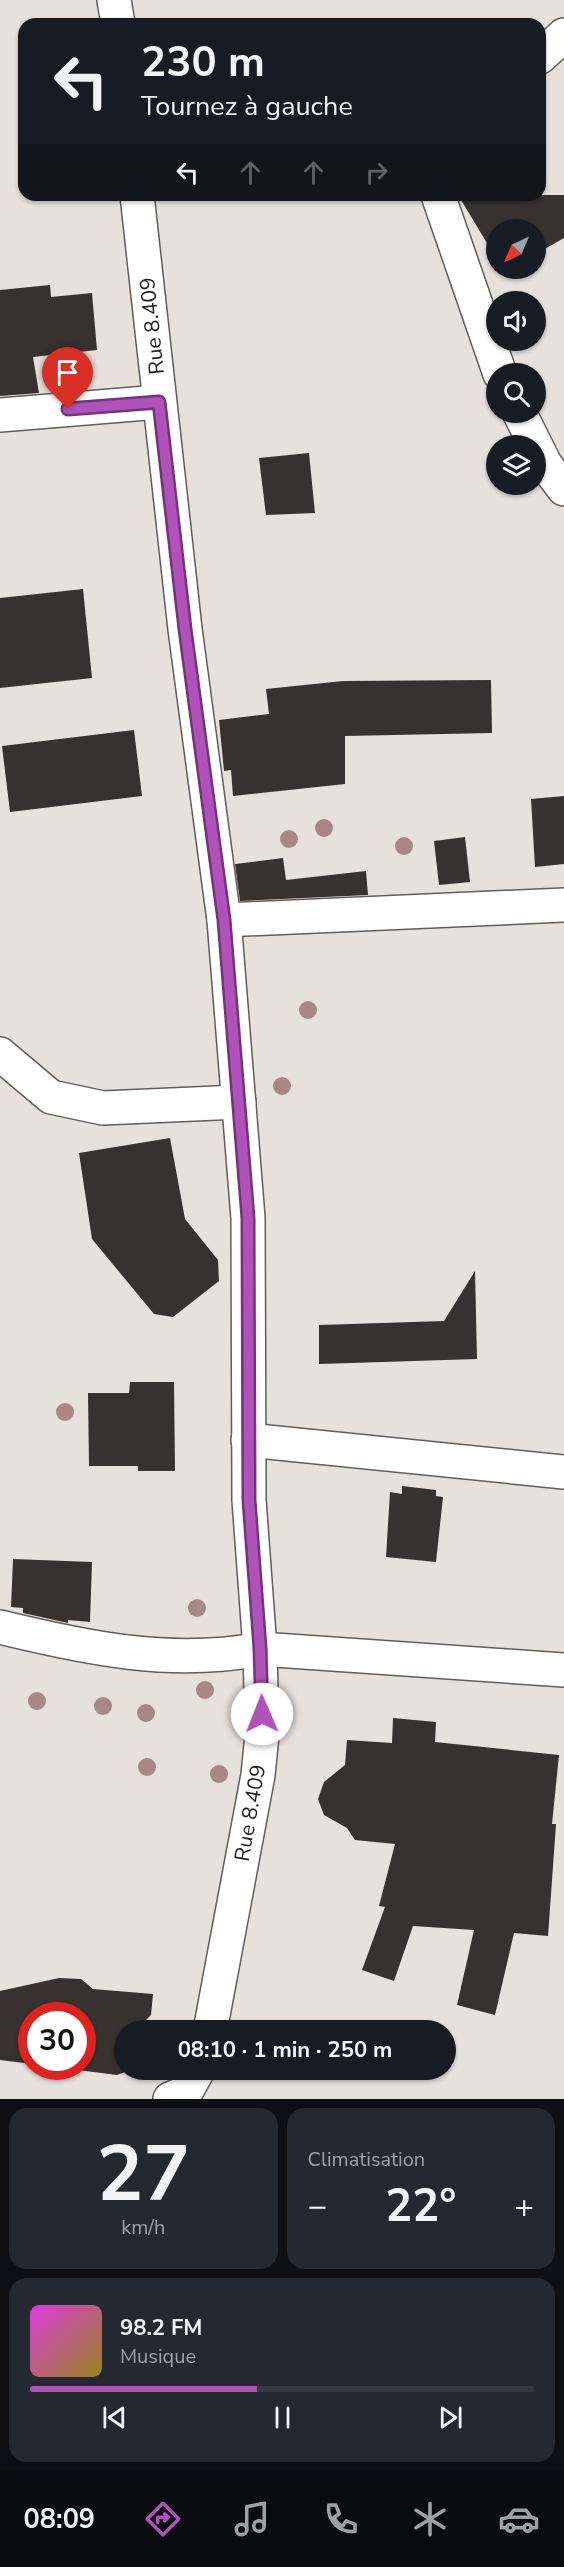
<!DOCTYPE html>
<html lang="fr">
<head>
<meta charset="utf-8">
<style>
  :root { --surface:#171b24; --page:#242831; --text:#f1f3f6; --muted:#9ea1a6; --line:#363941; --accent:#b152bb }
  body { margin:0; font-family:"Nunito Sans",sans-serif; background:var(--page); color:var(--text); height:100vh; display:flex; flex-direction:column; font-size:22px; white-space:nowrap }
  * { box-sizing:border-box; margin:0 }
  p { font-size:20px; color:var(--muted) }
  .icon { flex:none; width:33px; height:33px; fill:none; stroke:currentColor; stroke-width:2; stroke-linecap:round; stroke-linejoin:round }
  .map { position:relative; height:2099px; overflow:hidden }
  .details { display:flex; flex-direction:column; gap:9px; padding:9px; background:#0d0f14; flex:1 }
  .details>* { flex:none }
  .top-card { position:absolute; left:18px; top:18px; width:528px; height:183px; border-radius:18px; box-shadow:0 2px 4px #0004; background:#171b24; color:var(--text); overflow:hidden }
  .needle { width:39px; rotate:224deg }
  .tools { position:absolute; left:486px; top:219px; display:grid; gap:12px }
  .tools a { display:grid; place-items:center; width:60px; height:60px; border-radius:50%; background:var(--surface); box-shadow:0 2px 4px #0004; font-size:30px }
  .speed { position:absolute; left:18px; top:2002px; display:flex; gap:12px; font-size:30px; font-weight:700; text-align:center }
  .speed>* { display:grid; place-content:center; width:78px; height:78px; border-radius:50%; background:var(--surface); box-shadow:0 2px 4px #0004; line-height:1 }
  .speed .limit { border:9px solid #d22; background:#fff; color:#111 }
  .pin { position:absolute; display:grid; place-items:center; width:51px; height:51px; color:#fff; margin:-62px -26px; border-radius:50% 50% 50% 0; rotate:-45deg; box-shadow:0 0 6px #0007 }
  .pin .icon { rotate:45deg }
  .me { position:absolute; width:66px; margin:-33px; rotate:359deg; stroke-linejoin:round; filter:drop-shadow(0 0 4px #0008) }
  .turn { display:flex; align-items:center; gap:21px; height:126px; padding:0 24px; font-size:27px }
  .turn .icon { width:78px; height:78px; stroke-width:2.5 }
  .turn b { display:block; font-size:42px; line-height:51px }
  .lanes { display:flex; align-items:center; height:57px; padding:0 24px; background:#0003; justify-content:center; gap:30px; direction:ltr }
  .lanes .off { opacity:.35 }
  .big { font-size:45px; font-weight:700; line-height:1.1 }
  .details .card { flex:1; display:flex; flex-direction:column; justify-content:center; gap:9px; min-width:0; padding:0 21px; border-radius:18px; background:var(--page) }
  .details .dial { align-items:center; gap:0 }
  .dial b { font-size:78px; line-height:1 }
  .song { display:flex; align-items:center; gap:18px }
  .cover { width:72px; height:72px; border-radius:9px; background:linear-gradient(135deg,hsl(300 70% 55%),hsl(50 70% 35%)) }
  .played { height:6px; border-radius:3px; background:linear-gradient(90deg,var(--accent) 45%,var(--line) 45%) }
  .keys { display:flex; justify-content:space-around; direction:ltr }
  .heat { display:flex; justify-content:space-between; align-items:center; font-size:33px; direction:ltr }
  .details .tiles { flex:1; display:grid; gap:9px; grid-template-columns:1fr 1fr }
  .card:last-child { grid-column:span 2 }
  .trip { position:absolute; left:114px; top:2020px; width:342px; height:60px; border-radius:30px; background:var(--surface); box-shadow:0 2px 4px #0004; font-weight:700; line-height:60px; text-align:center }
  .tab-bar { display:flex; height:96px; justify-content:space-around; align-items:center; background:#090b0e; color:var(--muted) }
  .tab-bar .icon { width:42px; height:42px }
  .tab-bar .current { color:var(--accent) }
  .tab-bar b { font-size:27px; color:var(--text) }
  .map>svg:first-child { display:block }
</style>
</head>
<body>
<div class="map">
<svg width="564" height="2099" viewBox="0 0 564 2099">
  <rect width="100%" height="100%" fill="#e7e1dc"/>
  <g fill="#37312f">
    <path d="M458,195H564V238L536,254V230H496V258Z"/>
    <path d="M50,285L51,297L92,293L97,350L33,357L39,393L0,396V290Z"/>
    <path d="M309,453L315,513L266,515L259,458Z"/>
    <path d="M83,589L92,678L0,688V598Z"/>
    <path d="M491,680L492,733L345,736V784L233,796L231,770L224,771L219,720L269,714L266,689L343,681Z"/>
    <path d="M134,730L142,796L10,812L2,746Z"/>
    <path d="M564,796V864L535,867L531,799Z"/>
    <path d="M465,837L470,882L439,885L434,841Z"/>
    <path d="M283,858L286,880L366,871L368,895L240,901L235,864Z"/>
    <path d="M170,1138L185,1219L218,1260L219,1281L173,1317L154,1314L92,1239L79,1153Z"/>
    <path d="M475,1271L477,1359L319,1364V1325L444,1321Z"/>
    <path d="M130,1382H174L175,1471H138V1466H89L88,1393H129Z"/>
    <path d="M402,1486L436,1490V1496L443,1497L436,1562L386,1557L390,1492L402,1494Z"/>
    <path d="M13,1559L92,1562L90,1622L68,1620V1623L23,1613V1608L11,1607Z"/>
    <path d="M393,1718L436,1722L435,1742L559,1755L552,1824H556L548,1936L514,1933L495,2015L457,2005L474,1930L413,1926L394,1981L362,1970L385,1907L379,1906L395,1844L355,1840L347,1828L324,1815L318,1799L324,1782L345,1765L347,1740L392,1743Z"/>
    <path d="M59,1978L81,1979L93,1989L153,1994L151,2015L144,2022L142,2031H124V2070H131L117,2075L55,2067H82V2016H32V2064L0,2060V1991Z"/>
  </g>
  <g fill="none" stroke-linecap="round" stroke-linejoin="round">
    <g stroke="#625d59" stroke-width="36">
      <g id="minor">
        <path d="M114,0L118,24"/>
        <path d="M540,57L564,35"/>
        <path d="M137,195L185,629L224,920L248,1218L249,1500L260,1649L262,1735L258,1775L210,2031"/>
        <path d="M438,195L500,374"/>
        <path d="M519,412L545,464L564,489"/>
        <path d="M0,415L159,402"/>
        <path d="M224,920L564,905"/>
        <path d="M0,1054L51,1097L103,1108L239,1102"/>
        <path d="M248,1440L564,1472"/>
        <path d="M0,1627C86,1648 172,1666 260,1649L564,1670"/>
        <path d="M170,2099L186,2092L198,2070"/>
      </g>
    </g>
    <use href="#minor" stroke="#fff" stroke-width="33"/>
  </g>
  <g fill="#a88884">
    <circle cx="324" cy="828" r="9"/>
    <circle cx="289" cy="839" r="9"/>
    <circle cx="404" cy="846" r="9"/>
    <circle cx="308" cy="1010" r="9"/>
    <circle cx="282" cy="1086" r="9"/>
    <circle cx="65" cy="1412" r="9"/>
    <circle cx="197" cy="1608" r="9"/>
    <circle cx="205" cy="1690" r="9"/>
    <circle cx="37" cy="1701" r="9"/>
    <circle cx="103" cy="1706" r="9"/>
    <circle cx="146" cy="1713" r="9"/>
    <circle cx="147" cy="1767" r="9"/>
    <circle cx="219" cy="1774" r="9"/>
  </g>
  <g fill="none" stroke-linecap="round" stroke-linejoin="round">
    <g stroke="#73357a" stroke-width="15">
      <path id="route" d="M68,409L159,402L185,629L224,920L248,1218L249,1500L260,1648L262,1714"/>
    </g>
    <use href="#route" stroke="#b152bb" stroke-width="10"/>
  </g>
  <g text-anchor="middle" stroke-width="6" stroke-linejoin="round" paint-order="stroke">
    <g font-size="21" fill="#201e1d" stroke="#fff">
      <text transform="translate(152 326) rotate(-96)" y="7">Rue 8.409</text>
      <text transform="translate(250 1813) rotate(-80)" y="7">Rue 8.409</text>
    </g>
  </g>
</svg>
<div class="tools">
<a><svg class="needle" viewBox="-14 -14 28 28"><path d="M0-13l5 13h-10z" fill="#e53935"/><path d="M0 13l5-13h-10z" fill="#9ea1a6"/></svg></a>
<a><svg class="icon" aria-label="sound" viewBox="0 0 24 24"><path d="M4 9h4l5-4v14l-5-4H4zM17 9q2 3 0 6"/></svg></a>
<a><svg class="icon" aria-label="search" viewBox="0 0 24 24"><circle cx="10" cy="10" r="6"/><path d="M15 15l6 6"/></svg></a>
<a><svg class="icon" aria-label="layers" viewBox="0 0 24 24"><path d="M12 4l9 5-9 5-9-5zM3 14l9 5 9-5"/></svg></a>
</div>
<div class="speed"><div class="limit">30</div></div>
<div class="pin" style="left:68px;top:409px;background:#d93025"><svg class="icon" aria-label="arrive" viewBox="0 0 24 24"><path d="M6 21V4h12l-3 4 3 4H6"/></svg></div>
<svg class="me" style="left:262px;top:1714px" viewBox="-20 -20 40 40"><circle r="19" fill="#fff"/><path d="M0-13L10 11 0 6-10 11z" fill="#b152bb"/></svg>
<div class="trip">08:10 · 1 min · 250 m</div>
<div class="top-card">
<div class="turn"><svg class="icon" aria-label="left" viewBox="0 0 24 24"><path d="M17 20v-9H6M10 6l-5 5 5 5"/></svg><div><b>230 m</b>Tournez à gauche</div></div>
<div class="lanes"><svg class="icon" aria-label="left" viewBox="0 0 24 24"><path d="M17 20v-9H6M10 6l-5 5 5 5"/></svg><svg class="icon off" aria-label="ahead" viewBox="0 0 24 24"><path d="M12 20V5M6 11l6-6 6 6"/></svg><svg class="icon off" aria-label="ahead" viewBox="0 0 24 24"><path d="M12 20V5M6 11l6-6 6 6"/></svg><svg class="icon off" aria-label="right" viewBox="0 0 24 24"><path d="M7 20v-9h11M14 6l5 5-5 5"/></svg></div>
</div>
</div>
<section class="details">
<div class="tiles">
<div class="card dial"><b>27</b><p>km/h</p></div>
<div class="card"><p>Climatisation</p>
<div class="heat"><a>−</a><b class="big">22°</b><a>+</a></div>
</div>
<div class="card">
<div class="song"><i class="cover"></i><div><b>98.2 FM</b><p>Musique</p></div></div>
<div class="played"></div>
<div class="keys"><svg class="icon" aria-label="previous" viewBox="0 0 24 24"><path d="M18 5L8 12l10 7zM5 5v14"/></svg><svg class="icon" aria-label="pause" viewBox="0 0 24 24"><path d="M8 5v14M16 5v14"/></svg><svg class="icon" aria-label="next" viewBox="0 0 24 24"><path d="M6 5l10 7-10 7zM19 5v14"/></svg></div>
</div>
</div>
</section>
<nav class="tab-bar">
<b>08:09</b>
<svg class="icon current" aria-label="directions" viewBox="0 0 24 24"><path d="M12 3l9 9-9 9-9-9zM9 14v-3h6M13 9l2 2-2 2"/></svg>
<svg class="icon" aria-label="music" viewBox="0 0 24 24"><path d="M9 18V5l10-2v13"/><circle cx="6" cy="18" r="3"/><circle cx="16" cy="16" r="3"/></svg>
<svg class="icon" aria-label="phone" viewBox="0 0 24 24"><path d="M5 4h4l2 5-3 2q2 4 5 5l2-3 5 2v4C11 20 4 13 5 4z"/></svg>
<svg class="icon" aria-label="climate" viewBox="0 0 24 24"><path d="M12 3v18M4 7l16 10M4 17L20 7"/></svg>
<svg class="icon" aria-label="car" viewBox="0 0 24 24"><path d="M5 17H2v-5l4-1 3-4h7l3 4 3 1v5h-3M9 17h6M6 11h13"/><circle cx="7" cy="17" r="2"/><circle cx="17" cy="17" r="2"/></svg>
</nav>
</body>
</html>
